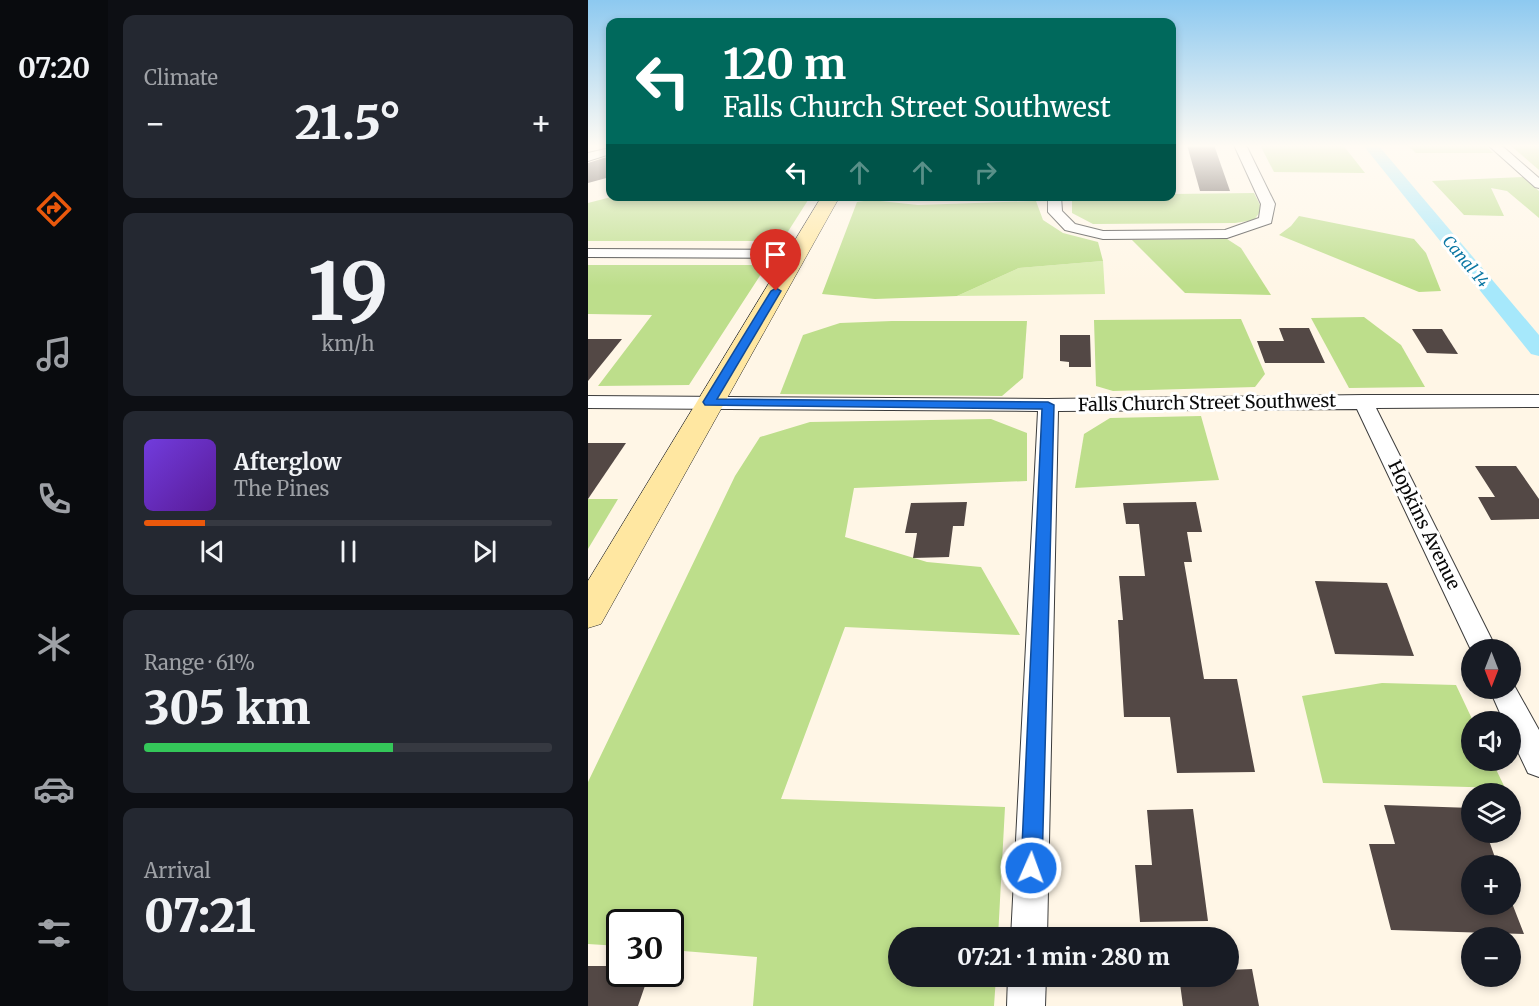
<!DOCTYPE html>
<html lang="en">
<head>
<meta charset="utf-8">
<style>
  :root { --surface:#171b24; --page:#242831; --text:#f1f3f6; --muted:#9ea1a6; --line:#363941; --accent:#ea580c }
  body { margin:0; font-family:Merriweather,serif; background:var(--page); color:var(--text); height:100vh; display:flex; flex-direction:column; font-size:22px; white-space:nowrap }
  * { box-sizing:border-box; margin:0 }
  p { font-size:20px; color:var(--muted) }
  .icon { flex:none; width:33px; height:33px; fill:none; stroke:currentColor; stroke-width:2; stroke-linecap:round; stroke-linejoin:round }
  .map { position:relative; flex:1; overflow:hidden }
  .side { display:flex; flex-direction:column; gap:15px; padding:15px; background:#0d0f14; width:480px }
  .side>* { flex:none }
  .top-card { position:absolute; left:18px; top:18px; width:570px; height:183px; border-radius:12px; box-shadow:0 3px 9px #0003; background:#00695c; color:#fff; overflow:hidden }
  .needle { width:39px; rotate:180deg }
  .buttons { position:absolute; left:873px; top:639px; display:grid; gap:12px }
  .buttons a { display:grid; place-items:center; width:60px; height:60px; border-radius:50%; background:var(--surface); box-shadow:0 3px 9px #0003; font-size:30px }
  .speed { position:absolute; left:18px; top:909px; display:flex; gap:12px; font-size:30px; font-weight:700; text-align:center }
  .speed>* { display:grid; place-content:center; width:78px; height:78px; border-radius:50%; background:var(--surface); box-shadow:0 3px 9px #0003; line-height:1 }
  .speed .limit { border:3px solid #111; border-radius:9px; background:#fff; color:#111 }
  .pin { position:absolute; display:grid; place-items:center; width:51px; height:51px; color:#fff; margin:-62px -26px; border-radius:50% 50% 50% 0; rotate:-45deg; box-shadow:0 0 6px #0007 }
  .pin .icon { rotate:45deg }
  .me { position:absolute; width:66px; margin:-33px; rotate:2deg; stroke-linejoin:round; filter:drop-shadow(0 0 4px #0008) }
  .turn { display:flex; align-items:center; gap:21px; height:126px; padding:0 18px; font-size:27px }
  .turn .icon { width:78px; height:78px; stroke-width:2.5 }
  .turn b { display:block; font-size:42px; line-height:51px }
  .lanes { display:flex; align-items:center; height:57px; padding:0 18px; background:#0003; justify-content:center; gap:30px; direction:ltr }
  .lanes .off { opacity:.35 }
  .big { font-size:45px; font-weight:800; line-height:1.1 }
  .side .card { flex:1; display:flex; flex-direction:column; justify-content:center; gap:9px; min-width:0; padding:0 21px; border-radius:12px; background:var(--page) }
  .side .dial { align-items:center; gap:0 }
  .dial b { font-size:78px; line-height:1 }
  .song { display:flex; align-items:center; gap:18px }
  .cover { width:72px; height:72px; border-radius:9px; background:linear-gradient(135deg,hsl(260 70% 55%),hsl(270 70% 35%)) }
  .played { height:6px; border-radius:3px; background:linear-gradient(90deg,var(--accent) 15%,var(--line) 15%) }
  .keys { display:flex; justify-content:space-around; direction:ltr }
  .heat { display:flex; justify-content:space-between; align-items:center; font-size:33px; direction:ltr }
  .charge { height:9px; border-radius:4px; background:linear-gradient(90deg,#34c759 61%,var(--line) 0) }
  .trip { position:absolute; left:300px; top:927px; width:351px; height:60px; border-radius:30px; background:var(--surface); box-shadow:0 3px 9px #0003; font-weight:800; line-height:60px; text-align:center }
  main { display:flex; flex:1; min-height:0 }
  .tab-bar { display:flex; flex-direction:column; width:108px; justify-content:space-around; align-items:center; background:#090b0e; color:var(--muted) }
  .tab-bar .icon { width:42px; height:42px }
  .tab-bar .active { color:var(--accent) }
  .tab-bar b { font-size:27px; color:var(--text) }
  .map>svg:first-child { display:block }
</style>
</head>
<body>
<main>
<nav class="tab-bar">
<b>07:20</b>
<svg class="icon active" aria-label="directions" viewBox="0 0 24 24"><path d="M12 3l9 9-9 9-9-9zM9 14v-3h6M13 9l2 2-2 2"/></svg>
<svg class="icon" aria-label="music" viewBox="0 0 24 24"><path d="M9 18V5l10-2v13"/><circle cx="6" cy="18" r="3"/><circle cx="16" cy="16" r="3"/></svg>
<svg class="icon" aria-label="phone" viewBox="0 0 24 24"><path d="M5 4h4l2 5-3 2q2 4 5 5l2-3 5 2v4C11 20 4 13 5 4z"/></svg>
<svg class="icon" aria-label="climate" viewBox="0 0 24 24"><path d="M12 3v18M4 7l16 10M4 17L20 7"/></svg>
<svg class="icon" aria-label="car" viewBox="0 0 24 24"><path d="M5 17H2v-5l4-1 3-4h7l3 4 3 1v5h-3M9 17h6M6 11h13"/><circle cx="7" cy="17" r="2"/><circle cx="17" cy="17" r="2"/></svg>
<svg class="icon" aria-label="filters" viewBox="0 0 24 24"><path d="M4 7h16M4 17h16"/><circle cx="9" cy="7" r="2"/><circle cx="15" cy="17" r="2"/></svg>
</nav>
<section class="side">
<div class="card"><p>Climate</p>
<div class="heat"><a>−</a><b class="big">21.5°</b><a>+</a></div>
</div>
<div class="card dial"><b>19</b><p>km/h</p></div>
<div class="card">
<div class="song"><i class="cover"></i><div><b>Afterglow</b><p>The Pines</p></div></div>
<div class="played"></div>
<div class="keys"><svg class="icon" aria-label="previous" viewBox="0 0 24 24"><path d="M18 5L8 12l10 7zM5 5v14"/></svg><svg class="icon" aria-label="pause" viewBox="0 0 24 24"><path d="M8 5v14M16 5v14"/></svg><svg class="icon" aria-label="next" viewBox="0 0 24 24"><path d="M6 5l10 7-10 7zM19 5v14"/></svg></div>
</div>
<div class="card"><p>Range · 61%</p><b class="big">305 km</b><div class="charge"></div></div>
<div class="card"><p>Arrival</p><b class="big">07:21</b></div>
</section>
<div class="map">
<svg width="951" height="1006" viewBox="0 0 951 1006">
  <rect width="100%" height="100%" fill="#fff6e6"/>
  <path fill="#d7ecad" d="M515,261L517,294L369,296L431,268Z"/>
  <g fill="#bdde8b">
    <path d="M672,145H755L777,173L686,172Z"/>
    <path d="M819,145H897L905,153H828Z"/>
    <path d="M922,145H951V170Z"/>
    <path d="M935,177L951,191V218L919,191L903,188L916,216L876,215L844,181Z"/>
    <path d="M666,193L674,209L666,220L647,223L505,224L484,213V197L584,196V194Z"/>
    <path d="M27,196H222V197L194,241H0V203Z"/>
    <path d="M283,200L330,205L448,201L455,220L475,233L510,242L515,261L431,268L369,296L287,299L234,294L269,202Z"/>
    <path d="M711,216L826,239L838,253L853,291L831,292L691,235L703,226Z"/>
    <path d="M639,239L653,248L683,295L597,293L544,240Z"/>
    <path d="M0,265H179L101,385L10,386L64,315L0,314Z"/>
    <path d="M776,317L813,345L837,387L761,388L723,318Z"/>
    <path d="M653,319L677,374L667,387L525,391L508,386L506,320Z"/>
    <path d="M304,321H439L435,378L414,396L192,394L215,335L252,323Z"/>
    <path d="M613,416L631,480L487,488L496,434L522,418Z"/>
    <path d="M403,419L439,433V481L266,488L257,537L339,562L393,567L432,635L257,627L193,799L417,807L410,937L310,938V976L408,977L406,1006H165L169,957L83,950L82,922H32L31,946L0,944V782L147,476L172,437L222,422Z"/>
    <path d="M0,499H30L0,549Z"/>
    <path d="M794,683L868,685L885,721L884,760L904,761L917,788L735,783L714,696Z"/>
  </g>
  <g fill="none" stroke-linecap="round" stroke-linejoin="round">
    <path fill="#a6e8fb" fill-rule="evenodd" d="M775,145H790L951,335V356L943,354Z"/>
  </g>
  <g fill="#534845">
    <path d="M599,145H626L642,191H612Z"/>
    <path d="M22,156V177L0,183V163Z"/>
    <path d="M691,328H721L737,363H677L669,341H696Z"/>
    <path d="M824,329H854L870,354L839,353Z"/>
    <path d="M472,335H502L503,367H481V362L472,361Z"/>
    <path d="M0,339H34L0,381Z"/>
    <path d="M0,443H38L0,499Z"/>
    <path d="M887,466H928L951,499V519L903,520L890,497H907Z"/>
    <path d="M379,502L376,526H365L361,557L325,558L329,533H317L323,503Z"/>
    <path d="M608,502L614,532H599L604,562H596L616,679H649L667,772L589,773L582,717H536L530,620H535L531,576H557L551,524H538L535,503Z"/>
    <path d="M727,581L799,583L826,656L747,654Z"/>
    <path d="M796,805L884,808V832H898L910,866H884V904H922V898L936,934L803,930L781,844H807Z"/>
    <path d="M605,809L620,921L552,922L547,865H564L559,810Z"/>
    <path d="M0,966H32V974H61L50,1006H0Z"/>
    <path d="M664,969L671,1006H595L591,976H640V970Z"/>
  </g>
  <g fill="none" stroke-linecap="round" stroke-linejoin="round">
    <g stroke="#3c3c3c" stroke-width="2">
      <g id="street">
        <path d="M646,145H658L687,204L683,223L639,238L515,239L477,230L460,212V196H473L474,211L487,224L515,231L637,230L671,218L673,204Z"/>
        <path d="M900,145H913L951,178V188L947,187Z"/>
        <path d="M22,148V154L0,161V153Z"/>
        <path d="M0,249L210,250L217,254L210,258L0,257Z"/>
        <path d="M775,395H951V407L788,408L909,650H884V652L769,409L470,411L459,938H423L450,411L0,408V396L460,399Z"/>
        <path d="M922,678L951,730V777L940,773L922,735V722H916L901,688H922Z"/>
        <path d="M420,976H458L457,1006H419Z"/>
      </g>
    </g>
    <g stroke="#2b2b2b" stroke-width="1">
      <path id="secondary" d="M234,196H252L13,624L0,628V581Z"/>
    </g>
    <use href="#street" fill="#fff" fill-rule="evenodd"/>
    <use href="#secondary" fill="#ffe7a1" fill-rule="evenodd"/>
  </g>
  <linearGradient id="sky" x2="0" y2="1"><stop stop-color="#8dc9f0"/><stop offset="0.51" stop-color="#fffbf4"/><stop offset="1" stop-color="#fffbf4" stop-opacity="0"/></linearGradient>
  <rect width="951" height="286" fill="url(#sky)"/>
  <path fill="#1a73e8" stroke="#114b97" stroke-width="1.5" d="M188,288L193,291L129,399L460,402L466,405L454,868L451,875L443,878L436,875L433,868L454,409L117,405L115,402L183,291Z"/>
  <g text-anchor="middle" stroke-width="6" stroke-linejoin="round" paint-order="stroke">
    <g font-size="16" font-style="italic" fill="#0b77a3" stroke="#fff">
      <text transform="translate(878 261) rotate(50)" y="6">Canal 14</text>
    </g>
    <g font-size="18" fill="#090909" stroke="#fff">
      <text transform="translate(619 403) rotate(-1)" y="6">Falls Church Street Southwest</text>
      <text transform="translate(836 525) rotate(64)" y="6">Hopkins Avenue</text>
    </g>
  </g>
</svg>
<div class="buttons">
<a><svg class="needle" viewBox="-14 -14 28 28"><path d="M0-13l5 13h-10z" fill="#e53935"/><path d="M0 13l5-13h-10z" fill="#9ea1a6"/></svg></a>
<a><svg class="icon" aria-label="sound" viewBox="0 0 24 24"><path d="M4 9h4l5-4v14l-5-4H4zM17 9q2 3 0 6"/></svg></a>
<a><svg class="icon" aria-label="layers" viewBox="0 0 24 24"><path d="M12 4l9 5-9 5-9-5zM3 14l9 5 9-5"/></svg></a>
<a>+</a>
<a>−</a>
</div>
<div class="speed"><div class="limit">30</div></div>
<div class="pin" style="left:188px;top:291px;background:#d93025"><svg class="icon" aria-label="arrive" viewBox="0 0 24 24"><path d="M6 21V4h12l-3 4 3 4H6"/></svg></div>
<svg class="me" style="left:443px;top:868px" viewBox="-20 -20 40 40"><circle r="17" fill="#1a73e8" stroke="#fff" stroke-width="3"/><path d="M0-11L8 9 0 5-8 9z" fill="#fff"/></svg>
<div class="trip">07:21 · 1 min · 280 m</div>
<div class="top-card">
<div class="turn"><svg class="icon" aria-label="left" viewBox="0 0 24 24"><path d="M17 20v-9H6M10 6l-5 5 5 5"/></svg><div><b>120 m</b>Falls Church Street Southwest</div></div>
<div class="lanes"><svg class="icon" aria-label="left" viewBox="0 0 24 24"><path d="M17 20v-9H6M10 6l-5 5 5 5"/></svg><svg class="icon off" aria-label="ahead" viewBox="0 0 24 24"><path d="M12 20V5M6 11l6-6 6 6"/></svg><svg class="icon off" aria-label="ahead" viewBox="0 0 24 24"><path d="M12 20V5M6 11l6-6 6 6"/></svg><svg class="icon off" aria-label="right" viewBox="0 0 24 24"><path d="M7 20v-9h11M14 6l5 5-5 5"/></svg></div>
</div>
</div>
</main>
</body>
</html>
